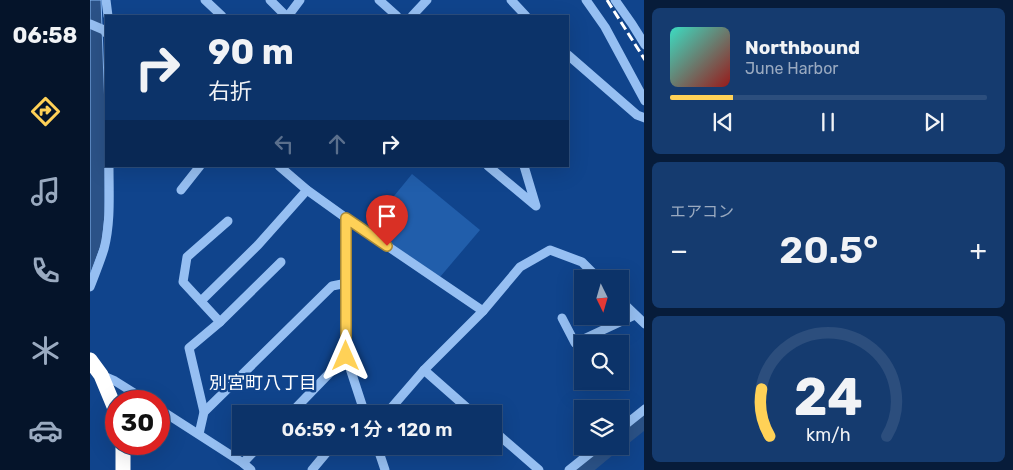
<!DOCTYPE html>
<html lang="ja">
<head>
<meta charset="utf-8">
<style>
  :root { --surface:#0c3369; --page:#153b6f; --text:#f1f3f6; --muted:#9aaac0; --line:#2c4e7d; --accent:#ffd157 }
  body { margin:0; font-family:Rubik,"Noto Sans JP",sans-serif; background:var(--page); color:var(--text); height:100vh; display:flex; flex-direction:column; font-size:19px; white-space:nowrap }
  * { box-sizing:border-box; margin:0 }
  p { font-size:16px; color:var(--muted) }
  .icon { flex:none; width:28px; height:28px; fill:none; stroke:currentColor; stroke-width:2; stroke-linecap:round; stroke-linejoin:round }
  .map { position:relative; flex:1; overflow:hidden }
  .drawer { display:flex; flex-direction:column; gap:8px; padding:8px; background:#071c3a; width:369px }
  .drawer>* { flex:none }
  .guide { position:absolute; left:15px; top:15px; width:464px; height:152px; border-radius:0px; box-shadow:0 5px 20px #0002,0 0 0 1px var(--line); background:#0c3369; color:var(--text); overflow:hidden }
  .needle { width:32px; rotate:175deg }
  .controls { position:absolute; left:484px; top:270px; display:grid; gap:10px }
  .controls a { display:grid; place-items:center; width:55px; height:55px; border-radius:0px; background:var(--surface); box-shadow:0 5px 20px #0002,0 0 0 1px var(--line); font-size:25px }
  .speed { position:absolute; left:15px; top:390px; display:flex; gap:10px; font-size:25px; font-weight:700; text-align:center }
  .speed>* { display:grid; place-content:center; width:65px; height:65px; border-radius:50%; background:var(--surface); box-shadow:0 5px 20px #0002,0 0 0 1px var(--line); line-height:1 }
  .speed .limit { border:8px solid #d22; background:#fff; color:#111 }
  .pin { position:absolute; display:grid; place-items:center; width:42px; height:42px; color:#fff; margin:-51px -21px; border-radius:50% 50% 50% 0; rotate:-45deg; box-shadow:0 0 5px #0007 }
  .pin .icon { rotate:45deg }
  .me { position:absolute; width:55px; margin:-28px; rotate:0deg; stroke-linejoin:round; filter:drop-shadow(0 0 4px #0008) }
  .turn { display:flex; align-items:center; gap:18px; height:105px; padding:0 20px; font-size:22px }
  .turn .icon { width:65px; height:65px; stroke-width:2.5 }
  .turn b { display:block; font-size:35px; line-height:42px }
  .lanes { display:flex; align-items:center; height:48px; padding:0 20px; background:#0003; justify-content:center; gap:25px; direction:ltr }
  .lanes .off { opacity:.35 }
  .big { font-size:38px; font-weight:600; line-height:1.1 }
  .drawer .widget { flex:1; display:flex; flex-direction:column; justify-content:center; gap:8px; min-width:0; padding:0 18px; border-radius:8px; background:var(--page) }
  .drawer .dial { align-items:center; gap:0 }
  .dial svg { height:130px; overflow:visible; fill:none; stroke:var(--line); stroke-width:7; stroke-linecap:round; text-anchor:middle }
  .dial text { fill:var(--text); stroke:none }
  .song { display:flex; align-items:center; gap:15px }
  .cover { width:60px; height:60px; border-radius:8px; background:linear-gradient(135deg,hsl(170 70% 55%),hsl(0 70% 35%)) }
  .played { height:5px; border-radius:2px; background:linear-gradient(90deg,var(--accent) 20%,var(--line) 20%) }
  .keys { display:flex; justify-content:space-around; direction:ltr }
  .heat { display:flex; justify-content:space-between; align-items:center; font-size:28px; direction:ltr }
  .trip { position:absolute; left:142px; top:405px; width:270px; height:50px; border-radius:0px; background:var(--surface); box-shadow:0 5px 20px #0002,0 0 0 1px var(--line); font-weight:600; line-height:50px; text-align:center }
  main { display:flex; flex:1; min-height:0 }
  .tabs { display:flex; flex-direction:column; width:90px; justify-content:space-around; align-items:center; background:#05142a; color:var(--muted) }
  .tabs .icon { width:35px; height:35px }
  .tabs .active { color:var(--accent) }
  .tabs b { font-size:22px; color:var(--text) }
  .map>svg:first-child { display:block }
</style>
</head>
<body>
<main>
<nav class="tabs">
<b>06:58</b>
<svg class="icon active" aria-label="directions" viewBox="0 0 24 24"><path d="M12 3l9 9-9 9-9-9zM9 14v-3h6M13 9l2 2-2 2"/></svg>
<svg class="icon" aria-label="music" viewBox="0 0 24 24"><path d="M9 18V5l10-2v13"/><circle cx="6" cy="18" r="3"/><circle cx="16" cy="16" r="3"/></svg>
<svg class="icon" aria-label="phone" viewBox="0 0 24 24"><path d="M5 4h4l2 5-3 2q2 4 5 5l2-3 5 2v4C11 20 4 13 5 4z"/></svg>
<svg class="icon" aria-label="climate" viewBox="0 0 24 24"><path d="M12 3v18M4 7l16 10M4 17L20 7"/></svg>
<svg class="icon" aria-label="car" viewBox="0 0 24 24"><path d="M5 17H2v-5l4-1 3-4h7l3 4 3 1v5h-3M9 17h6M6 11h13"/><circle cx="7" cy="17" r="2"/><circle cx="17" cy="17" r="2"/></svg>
</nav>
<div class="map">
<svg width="555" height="470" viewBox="0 0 555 470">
  <rect width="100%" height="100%" fill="#10448c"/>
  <path fill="#215eab" d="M322,174L390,230L350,277L278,228Z"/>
  <path fill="#2b5287" stroke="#88b9f6" d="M0,0H11L15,108V215L12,243L0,275Z"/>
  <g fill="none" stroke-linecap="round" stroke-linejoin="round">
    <g stroke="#2b5287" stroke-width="19">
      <path d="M530,438L555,418"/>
      <path d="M490,470L519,446"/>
    </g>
    <g stroke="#96bff2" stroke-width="9">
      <path d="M16,0L18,16"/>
      <path d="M115,0L132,16"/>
      <path d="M180,0L196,16"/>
      <path d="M289,0L307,16"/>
      <path d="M421,0L436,16"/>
      <path d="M496,0L515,27L555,101"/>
      <path d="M525,0L542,24L555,45"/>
      <path d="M198,16L210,0"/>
      <path d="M322,16L337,0"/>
      <path d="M0,24L14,30L16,33"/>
      <path d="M478,55L547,115L555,118"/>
      <path d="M189,166L217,190L256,218L393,311"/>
      <path d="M398,166L446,206L434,166"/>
      <path d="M91,190L110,166"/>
      <path d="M256,218V356L275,414"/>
      <path d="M0,287C5,274 10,262 14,249C21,222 19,194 19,166"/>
      <path d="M530,300L555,324"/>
      <path d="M111,301L168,245L217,190"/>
      <path d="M472,318L485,343L545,315"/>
      <path d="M130,322L93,282L97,257L138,221"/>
      <path d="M334,370L384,414"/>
      <path d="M11,375L25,381L57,401"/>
      <path d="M69,409L153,463L161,470"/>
      <path d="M114,412L242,286L257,283"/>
      <path d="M200,414L256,356"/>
      <path d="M296,414L334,370L393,311L430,267L460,250L492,262L509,279"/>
      <path d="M530,429L555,409"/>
      <path d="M404,431L449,470"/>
      <path d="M109,434L114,412L99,348L130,322L191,262"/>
      <path d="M287,446L295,470"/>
      <path d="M153,463L169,446"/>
      <path d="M222,470L242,446"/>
      <path d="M479,470L509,446"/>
    </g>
    <g stroke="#fff" stroke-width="15">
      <path d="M0,360L11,375L26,411"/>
      <path d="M33,444V470"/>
    </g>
    <path stroke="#fff" stroke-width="3" stroke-dasharray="9 4" stroke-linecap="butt" d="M517,0L555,60"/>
  </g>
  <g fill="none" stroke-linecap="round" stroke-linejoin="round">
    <g stroke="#a68839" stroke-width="12">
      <path id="route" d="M256,356V218L297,246"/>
    </g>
    <use href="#route" stroke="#ffd157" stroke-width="9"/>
  </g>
  <g text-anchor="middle" stroke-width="5" stroke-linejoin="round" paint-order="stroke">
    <g font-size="18" fill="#fff" stroke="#10448c">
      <text x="173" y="389">別宮町八丁目</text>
    </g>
  </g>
</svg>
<div class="controls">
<a><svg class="needle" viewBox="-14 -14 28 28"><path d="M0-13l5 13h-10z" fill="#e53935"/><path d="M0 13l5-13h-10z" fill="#9aaac0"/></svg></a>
<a><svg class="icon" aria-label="search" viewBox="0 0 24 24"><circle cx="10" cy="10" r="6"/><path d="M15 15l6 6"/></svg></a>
<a><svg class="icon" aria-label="layers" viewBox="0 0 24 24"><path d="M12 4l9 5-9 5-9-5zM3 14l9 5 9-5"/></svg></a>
</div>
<div class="speed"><div class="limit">30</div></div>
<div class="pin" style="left:297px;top:246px;background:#d93025"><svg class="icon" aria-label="arrive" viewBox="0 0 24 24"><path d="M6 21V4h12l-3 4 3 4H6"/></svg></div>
<svg class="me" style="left:256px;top:356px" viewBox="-20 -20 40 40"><path d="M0-17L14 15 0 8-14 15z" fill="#ffd157" stroke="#fff" stroke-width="4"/></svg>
<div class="trip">06:59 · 1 分 · 120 m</div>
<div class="guide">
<div class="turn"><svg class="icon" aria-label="right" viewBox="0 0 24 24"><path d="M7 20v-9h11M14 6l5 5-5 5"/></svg><div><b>90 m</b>右折</div></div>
<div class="lanes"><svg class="icon off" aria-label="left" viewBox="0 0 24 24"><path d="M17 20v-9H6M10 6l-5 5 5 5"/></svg><svg class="icon off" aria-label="ahead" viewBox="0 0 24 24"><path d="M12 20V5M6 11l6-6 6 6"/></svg><svg class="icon" aria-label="right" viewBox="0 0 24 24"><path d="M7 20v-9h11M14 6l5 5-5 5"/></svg></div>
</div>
</div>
<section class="drawer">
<div class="widget">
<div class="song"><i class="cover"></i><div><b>Northbound</b><p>June Harbor</p></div></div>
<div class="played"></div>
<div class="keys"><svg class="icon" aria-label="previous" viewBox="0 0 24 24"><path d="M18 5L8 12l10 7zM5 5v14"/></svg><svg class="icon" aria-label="pause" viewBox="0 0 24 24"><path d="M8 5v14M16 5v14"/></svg><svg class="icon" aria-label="next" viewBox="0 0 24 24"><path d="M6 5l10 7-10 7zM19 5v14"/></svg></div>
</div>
<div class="widget"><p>エアコン</p>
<div class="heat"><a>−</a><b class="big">20.5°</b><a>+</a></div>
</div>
<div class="widget dial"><svg viewBox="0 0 100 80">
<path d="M14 69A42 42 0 1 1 86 69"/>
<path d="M14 69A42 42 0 0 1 9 40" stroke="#ffd157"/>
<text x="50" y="56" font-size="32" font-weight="700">24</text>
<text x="50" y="72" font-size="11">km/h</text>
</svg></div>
</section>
</main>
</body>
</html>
